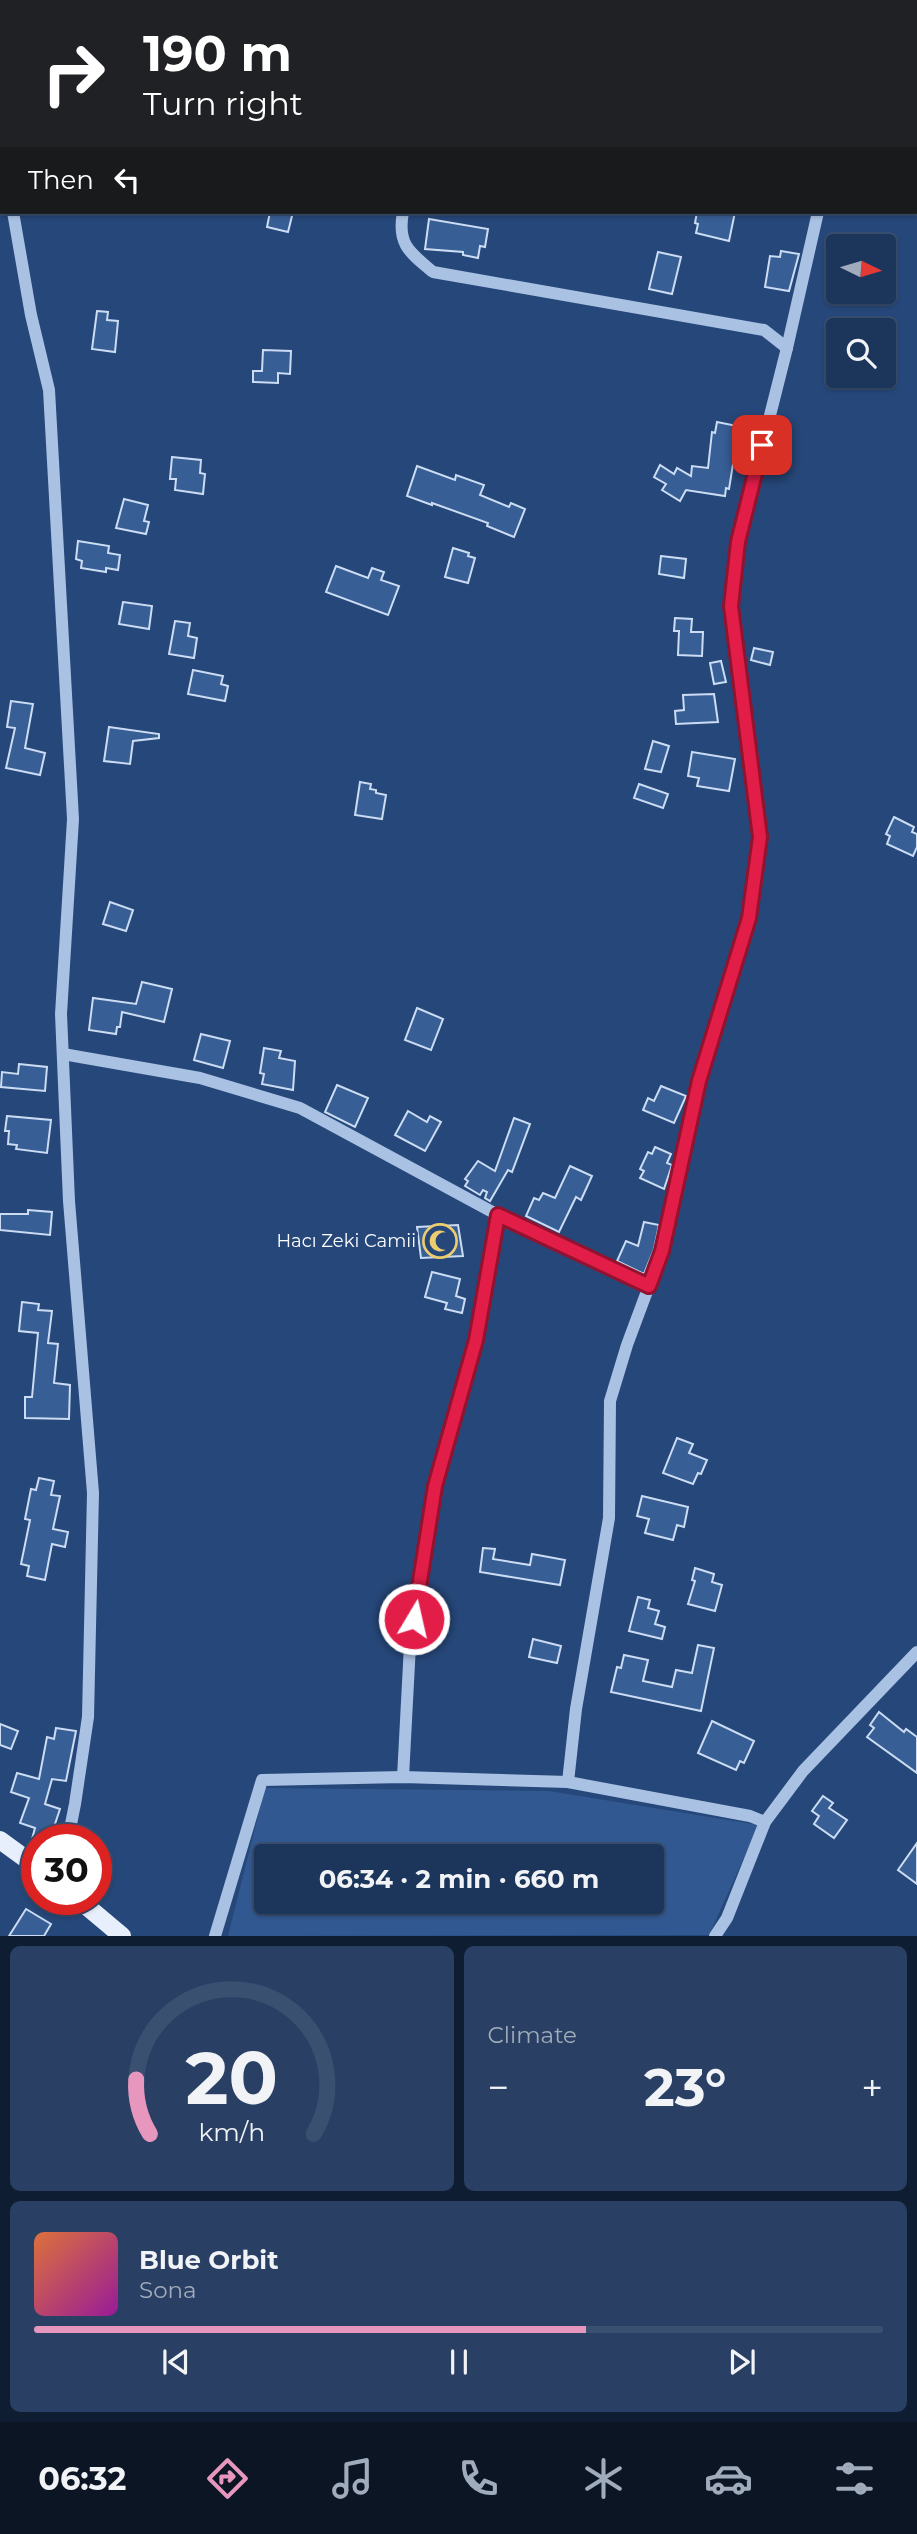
<!DOCTYPE html>
<html lang="en">
<head>
<meta charset="utf-8">
<style>
  :root { --surface:#1c355b; --page:#294064; --text:#f1f3f6; --muted:#a0abbb; --line:#3a5071; --accent:#e797bd }
  body { margin:0; font-family:Montserrat,sans-serif; background:var(--page); color:var(--text); height:100vh; display:flex; flex-direction:column; font-size:26px; white-space:nowrap }
  * { box-sizing:border-box; margin:0 }
  p { font-size:23px; color:var(--muted) }
  .icon { flex:none; width:38px; height:38px; fill:none; stroke:currentColor; stroke-width:2; stroke-linecap:round; stroke-linejoin:round }
  .map { position:relative; height:1936px; overflow:hidden }
  .sheet { display:flex; flex-direction:column; gap:10px; padding:10px; background:#0f1d32; flex:1 }
  .sheet>* { flex:none }
  .hud { position:absolute; left:0px; top:0px; width:917px; height:214px; box-shadow:0 2px 5px #0004,0 0 0 2px var(--line); background:#202124; color:#fff; overflow:hidden }
  .needle { width:46px; rotate:95deg }
  .controls { position:absolute; left:826px; top:234px; display:grid; gap:14px }
  .controls a { display:grid; place-items:center; width:70px; height:70px; border-radius:7px; background:var(--surface); box-shadow:0 2px 5px #0004,0 0 0 2px var(--line); font-size:35px }
  .speed { position:absolute; left:21px; top:1824px; display:flex; gap:14px; font-size:35px; font-weight:700; text-align:center }
  .speed>* { display:grid; place-content:center; width:91px; height:91px; border-radius:50%; background:var(--surface); box-shadow:0 2px 5px #0004,0 0 0 2px var(--line); line-height:1 }
  .speed .limit { border:10px solid #d22; background:#fff; color:#111 }
  .pin { position:absolute; display:grid; place-items:center; width:60px; height:60px; color:#fff; margin:-30px; border-radius:14px; box-shadow:0 4px 10px #0006 }
  .me { position:absolute; width:77px; margin:-38px; rotate:9deg; stroke-linejoin:round; filter:drop-shadow(0 0 5px #0008) }
  .turn { display:flex; align-items:center; gap:24px; height:147px; padding:0 28px; font-size:32px }
  .turn .icon { width:91px; height:91px; stroke-width:2.5 }
  .turn b { display:block; font-size:49px; line-height:60px }
  .then { display:flex; align-items:center; height:66px; padding:0 28px; background:#0003; gap:14px; font-size:26px }
  .big { font-size:52px; font-weight:700; line-height:1.1 }
  .sheet .widget { flex:1; display:flex; flex-direction:column; justify-content:center; gap:10px; min-width:0; padding:0 24px; border-radius:10px; background:var(--page) }
  .sheet .dial { align-items:center; gap:0 }
  .dial svg { height:182px; overflow:visible; fill:none; stroke:var(--line); stroke-width:7; stroke-linecap:round; text-anchor:middle }
  .dial text { fill:var(--text); stroke:none }
  .song { display:flex; align-items:center; gap:21px }
  .cover { width:84px; height:84px; border-radius:10px; background:linear-gradient(135deg,hsl(20 70% 55%),hsl(300 70% 35%)) }
  .played { height:7px; border-radius:4px; background:linear-gradient(90deg,var(--accent) 65%,var(--line) 65%) }
  .keys { display:flex; justify-content:space-around; direction:ltr }
  .heat { display:flex; justify-content:space-between; align-items:center; font-size:38px; direction:ltr }
  .sheet .tiles { flex:1; display:grid; gap:10px; grid-template-columns:1fr 1fr }
  .widget:last-child { grid-column:span 2 }
  .trip { position:absolute; left:254px; top:1844px; width:410px; height:70px; border-radius:7px; background:var(--surface); box-shadow:0 2px 5px #0004,0 0 0 2px var(--line); font-weight:700; line-height:70px; text-align:center }
  .menu { display:flex; height:112px; justify-content:space-around; align-items:center; background:#0b1524; color:var(--muted) }
  .menu .icon { width:49px; height:49px }
  .menu .current { color:var(--accent) }
  .menu b { font-size:32px; color:var(--text) }
  .map>svg:first-child { display:block }
</style>
</head>
<body>
<div class="map">
<svg width="917" height="1936" viewBox="0 0 917 1936">
  <rect width="100%" height="100%" fill="#264779"/>
  <path fill="#315890" fill-rule="evenodd" d="M265,1788L549,1791L759,1825L709,1935L228,1936ZM266,1857H651V1902H266Z"/>
  <g fill="#375e95" stroke="#cbdcf3" stroke-width="2">
    <path d="M270,212H293L288,232L267,227Z"/>
    <path d="M697,212H735L729,241L696,233L698,224L695,223Z"/>
    <path d="M429,219L488,229L485,247L480,246L478,258L463,255V252L425,249Z"/>
    <path d="M781,251L799,254L789,291L765,287L770,256L780,257Z"/>
    <path d="M658,252L681,257L672,294L649,289Z"/>
    <path d="M97,311L108,312L107,320L118,321L115,352L92,349Z"/>
    <path d="M263,350L291,351L290,374L278,373V383L253,382V371H262Z"/>
    <path d="M717,422L742,427L736,465L733,464L729,489L726,488L725,496L686,490L680,501L662,490L666,484L654,477L660,465L674,474L677,468L691,476L692,466L708,468L712,432L715,433Z"/>
    <path d="M172,457L201,460L200,473L205,474L203,494L175,490L176,479H170Z"/>
    <path d="M417,466L455,480L456,475L484,485L480,495L509,507L511,503L525,509L514,537L487,526L488,523L432,503V505L407,496Z"/>
    <path d="M124,499L148,505L144,521L149,522L146,534L116,528Z"/>
    <path d="M78,541L109,546L108,553L120,555L118,570L106,568V572L81,568L82,561L76,559Z"/>
    <path d="M453,548L469,553L468,556L475,558L468,583L445,577Z"/>
    <path d="M661,556L686,559L684,578L659,574Z"/>
    <path d="M336,566L368,578L372,568L384,572L381,580L399,586L388,615L326,592Z"/>
    <path d="M123,602L152,606L149,629L119,624Z"/>
    <path d="M675,618L692,619L691,632H703L702,656L678,655L679,631H674Z"/>
    <path d="M175,621L190,623L188,636L197,638L194,658L169,654Z"/>
    <path d="M754,648L773,652L770,665L751,660Z"/>
    <path d="M721,661L726,682L714,684L710,663Z"/>
    <path d="M193,670L223,676L221,684L228,686L225,701L188,694Z"/>
    <path d="M714,694L718,722L676,724L675,711L684,710L683,695Z"/>
    <path d="M11,701L33,704L25,748L45,753L40,775L6,768L15,728L7,727Z"/>
    <path d="M109,727L159,734V738L133,741L130,764L104,761Z"/>
    <path d="M653,741L669,746L661,772L645,769Z"/>
    <path d="M692,752L735,759L729,791L697,786L699,778L688,776Z"/>
    <path d="M360,782L371,784L370,789L376,790V793L386,795L382,819L355,815Z"/>
    <path d="M639,784L668,794L663,808L634,798Z"/>
    <path d="M894,817L914,827L912,832L917,834V847L913,856L887,844L890,836L886,834Z"/>
    <path d="M110,902L133,910L126,931L103,924Z"/>
    <path d="M142,982L172,989L164,1022L122,1012L120,1027H117L116,1034L89,1030L93,998L136,1004Z"/>
    <path d="M417,1008L443,1019L431,1050L405,1040Z"/>
    <path d="M201,1034L230,1041L223,1068L194,1060Z"/>
    <path d="M264,1048L281,1051L279,1058L295,1061L293,1090L262,1084L264,1074L260,1073Z"/>
    <path d="M19,1064L47,1067L45,1091L1,1087L2,1072L18,1074Z"/>
    <path d="M337,1085L368,1098L355,1127L325,1112Z"/>
    <path d="M661,1086L686,1096L674,1123L643,1110L648,1098L654,1101Z"/>
    <path d="M408,1111L427,1122L430,1116L441,1122L425,1151L395,1135Z"/>
    <path d="M7,1116L51,1120L47,1153L16,1149L17,1145L8,1144L9,1131H5Z"/>
    <path d="M514,1118L530,1124L512,1172L508,1170L490,1201L485,1198L487,1192L483,1190L480,1195L465,1186L468,1181L465,1179L478,1161L495,1171Z"/>
    <path d="M655,1147L671,1154L667,1163L672,1165L664,1189L640,1178L644,1171L640,1169L648,1152L652,1154Z"/>
    <path d="M570,1166L592,1176L581,1200L576,1197L559,1232L526,1216L534,1198L539,1200L543,1193L555,1198Z"/>
    <path d="M28,1210L52,1212L50,1235L0,1230V1214H28Z"/>
    <path d="M644,1222L659,1225L654,1249L644,1274L617,1261L626,1241L638,1246Z"/>
    <path d="M458,1225L463,1256L421,1258L417,1227Z"/>
    <path d="M432,1272L460,1279L456,1296L465,1299L462,1313L445,1309L447,1303L425,1297Z"/>
    <path d="M22,1302L39,1304L38,1310L52,1311L48,1343L58,1344L54,1383L70,1385L69,1419L25,1418V1397H32L38,1333L19,1331Z"/>
    <path d="M677,1438L693,1444L689,1453L707,1460L701,1474L698,1473L693,1484L663,1473Z"/>
    <path d="M39,1478L54,1481L51,1495L60,1496L53,1529L68,1532L65,1547L52,1544L45,1580L27,1576L29,1566L21,1564L30,1520L25,1519L31,1489L36,1490Z"/>
    <path d="M642,1496L688,1507L684,1527L677,1525L673,1540L645,1533L649,1519L637,1516Z"/>
    <path d="M483,1548L495,1549L493,1559L530,1565L532,1554L565,1560L560,1585L480,1572Z"/>
    <path d="M695,1568L714,1574L712,1582L722,1585L715,1611L688,1604L695,1581L692,1580Z"/>
    <path d="M638,1597L650,1600L648,1608L659,1611L655,1624L665,1627L662,1639L629,1631Z"/>
    <path d="M533,1639L561,1646L557,1663L529,1657Z"/>
    <path d="M698,1645L714,1648L701,1711L611,1692L617,1667L621,1668L624,1655L648,1660L643,1681L672,1687L676,1670L692,1673Z"/>
    <path d="M879,1712L904,1732L906,1729L917,1737V1773L867,1737L874,1728L870,1725Z"/>
    <path d="M712,1721L754,1741L744,1763L740,1761L736,1770L698,1753Z"/>
    <path d="M0,1724L18,1731L11,1749L0,1745Z"/>
    <path d="M56,1728L76,1731L66,1781L52,1779L45,1804L60,1809L50,1839H32L35,1828L20,1823L29,1798L11,1792L17,1773L39,1779L47,1737L54,1739Z"/>
    <path d="M823,1796L833,1803L829,1808L847,1820L834,1838L814,1824L819,1816L812,1811Z"/>
    <path d="M917,1843V1884L898,1870Z"/>
    <path d="M26,1909L51,1924L44,1936H9Z"/>
  </g>
  <g fill="none" stroke-linecap="round" stroke-linejoin="round">
    <g stroke="#a9c1e3" stroke-width="12">
      <path d="M0,53H2"/>
      <path d="M0,138L2,148"/>
      <path d="M13,212L31,315L49,390L73,819L61,1014L69,1201L93,1493L88,1717L75,1804L68,1839"/>
      <path d="M403,212C397,244 409,252 433,272L764,330L787,348"/>
      <path d="M63,1054L200,1078L300,1108L498,1215L649,1286"/>
      <path d="M403,1777L410,1645L435,1486L476,1340L498,1215"/>
      <path d="M568,1782L576,1709L609,1518L610,1401L627,1345L662,1251L699,1081L749,918L760,837L731,606L738,542L787,348L818,212"/>
      <path d="M215,1936L262,1780L403,1777L568,1782L750,1816L765,1822"/>
      <path d="M715,1936L727,1918L765,1822L803,1771L917,1652"/>
    </g>
    <g stroke="#e8effc" stroke-width="18">
      <path d="M0,1840L37,1867"/>
      <path d="M78,1899L122,1936"/>
    </g>
  </g>
  <g fill="none" stroke-linecap="round" stroke-linejoin="round">
    <g stroke="#92132f" stroke-width="18">
      <path id="route" d="M414,1619L435,1486L476,1340L498,1215L649,1286L662,1251L699,1081L749,918L760,837L731,606L738,542L762,445"/>
    </g>
    <use href="#route" stroke="#e11d48" stroke-width="12"/>
  </g>
  <defs>
    <g id="mosque-ring" transform="scale(1.75)"><circle r="9.5" fill="#264779" stroke="#ebcc6e" stroke-width="1.5"/><path d="M3.5-4.9A6 6 0 1 0 3.5 4.9A5 5 0 1 1 3.5-4.9Z" fill="#ebcc6e"/></g>
  </defs>
  <g fill-rule="evenodd">
    <use href="#mosque-ring" x="440" y="1241"/>
  </g>
  <g text-anchor="middle" stroke-width="7" stroke-linejoin="round" paint-order="stroke">
    <g font-size="18" fill="#fff" stroke="#264779" text-anchor="end">
      <text x="416" y="1247">Hacı Zeki Camii</text>
    </g>
  </g>
</svg>
<div class="controls">
<a><svg class="needle" viewBox="-14 -14 28 28"><path d="M0-13l5 13h-10z" fill="#e53935"/><path d="M0 13l5-13h-10z" fill="#a0abbb"/></svg></a>
<a><svg class="icon" aria-label="search" viewBox="0 0 24 24"><circle cx="10" cy="10" r="6"/><path d="M15 15l6 6"/></svg></a>
</div>
<div class="speed"><div class="limit">30</div></div>
<div class="pin" style="left:762px;top:445px;background:#d93025"><svg class="icon" aria-label="arrive" viewBox="0 0 24 24"><path d="M6 21V4h12l-3 4 3 4H6"/></svg></div>
<svg class="me" style="left:414px;top:1619px" viewBox="-20 -20 40 40"><circle r="17" fill="#e11d48" stroke="#fff" stroke-width="3"/><path d="M0-11L8 9 0 5-8 9z" fill="#fff"/></svg>
<div class="trip">06:34 · 2 min · 660 m</div>
<div class="hud">
<div class="turn"><svg class="icon" aria-label="right" viewBox="0 0 24 24"><path d="M7 20v-9h11M14 6l5 5-5 5"/></svg><div><b>190 m</b>Turn right</div></div>
<div class="then">Then<svg class="icon" aria-label="left" viewBox="0 0 24 24"><path d="M17 20v-9H6M10 6l-5 5 5 5"/></svg></div>
</div>
</div>
<section class="sheet">
<div class="tiles">
<div class="widget dial"><svg viewBox="0 0 100 80">
<path d="M14 69A42 42 0 1 1 86 69"/>
<path d="M14 69A42 42 0 0 1 8 45" stroke="#e797bd"/>
<text x="50" y="56" font-size="32" font-weight="700">20</text>
<text x="50" y="72" font-size="11">km/h</text>
</svg></div>
<div class="widget"><p>Climate</p>
<div class="heat"><a>−</a><b class="big">23°</b><a>+</a></div>
</div>
<div class="widget">
<div class="song"><i class="cover"></i><div><b>Blue Orbit</b><p>Sona</p></div></div>
<div class="played"></div>
<div class="keys"><svg class="icon" aria-label="previous" viewBox="0 0 24 24"><path d="M18 5L8 12l10 7zM5 5v14"/></svg><svg class="icon" aria-label="pause" viewBox="0 0 24 24"><path d="M8 5v14M16 5v14"/></svg><svg class="icon" aria-label="next" viewBox="0 0 24 24"><path d="M6 5l10 7-10 7zM19 5v14"/></svg></div>
</div>
</div>
</section>
<nav class="menu">
<b>06:32</b>
<svg class="icon current" aria-label="directions" viewBox="0 0 24 24"><path d="M12 3l9 9-9 9-9-9zM9 14v-3h6M13 9l2 2-2 2"/></svg>
<svg class="icon" aria-label="music" viewBox="0 0 24 24"><path d="M9 18V5l10-2v13"/><circle cx="6" cy="18" r="3"/><circle cx="16" cy="16" r="3"/></svg>
<svg class="icon" aria-label="phone" viewBox="0 0 24 24"><path d="M5 4h4l2 5-3 2q2 4 5 5l2-3 5 2v4C11 20 4 13 5 4z"/></svg>
<svg class="icon" aria-label="climate" viewBox="0 0 24 24"><path d="M12 3v18M4 7l16 10M4 17L20 7"/></svg>
<svg class="icon" aria-label="car" viewBox="0 0 24 24"><path d="M5 17H2v-5l4-1 3-4h7l3 4 3 1v5h-3M9 17h6M6 11h13"/><circle cx="7" cy="17" r="2"/><circle cx="17" cy="17" r="2"/></svg>
<svg class="icon" aria-label="filters" viewBox="0 0 24 24"><path d="M4 7h16M4 17h16"/><circle cx="9" cy="7" r="2"/><circle cx="15" cy="17" r="2"/></svg>
</nav>
</body>
</html>
